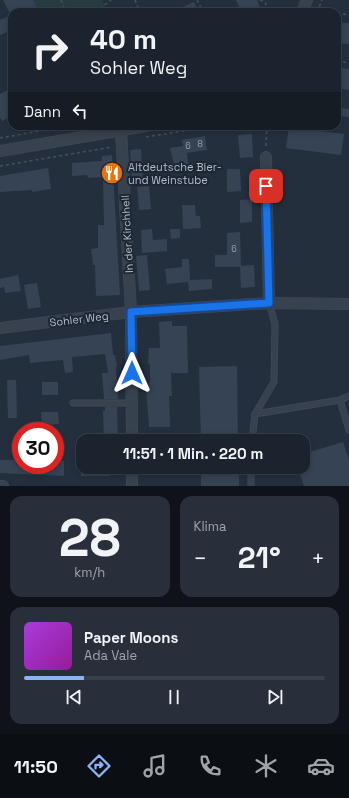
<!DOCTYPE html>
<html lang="de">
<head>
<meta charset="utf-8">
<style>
  :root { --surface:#1b232e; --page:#282f3a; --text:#f1f3f6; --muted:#a0a4aa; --line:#39404a; --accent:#8ab4f8 }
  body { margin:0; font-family:"Space Grotesk",sans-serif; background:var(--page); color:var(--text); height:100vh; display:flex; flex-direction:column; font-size:15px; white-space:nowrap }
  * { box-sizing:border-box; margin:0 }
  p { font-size:13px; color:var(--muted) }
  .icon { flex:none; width:22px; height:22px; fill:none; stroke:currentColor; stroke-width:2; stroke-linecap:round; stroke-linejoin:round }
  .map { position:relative; height:486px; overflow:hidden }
  .side { display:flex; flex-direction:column; gap:10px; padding:10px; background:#0f1319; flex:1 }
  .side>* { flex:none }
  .top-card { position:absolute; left:8px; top:8px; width:333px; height:122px; border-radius:12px; box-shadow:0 2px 6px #0003,0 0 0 1px var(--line); background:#1b232e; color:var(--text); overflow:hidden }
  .speed { position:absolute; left:12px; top:422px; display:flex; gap:8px; font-size:20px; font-weight:700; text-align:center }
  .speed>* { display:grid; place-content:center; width:52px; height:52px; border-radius:50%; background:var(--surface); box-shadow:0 2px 6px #0003,0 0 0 1px var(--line); line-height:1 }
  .speed .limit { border:6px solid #d22; background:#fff; color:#111 }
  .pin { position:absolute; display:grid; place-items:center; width:34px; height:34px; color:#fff; margin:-17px; border-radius:8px; box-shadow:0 2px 6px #0006 }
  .me { position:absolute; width:44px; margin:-22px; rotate:0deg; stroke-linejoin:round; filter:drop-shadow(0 0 3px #0008) }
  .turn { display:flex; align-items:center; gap:14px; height:84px; padding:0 16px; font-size:18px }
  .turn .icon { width:52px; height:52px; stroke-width:2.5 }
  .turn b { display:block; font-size:28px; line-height:34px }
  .then { display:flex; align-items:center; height:38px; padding:0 16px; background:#0003; gap:8px; font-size:15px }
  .big { font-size:30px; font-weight:800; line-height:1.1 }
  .side .widget { flex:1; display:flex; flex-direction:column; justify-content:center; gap:6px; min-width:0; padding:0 14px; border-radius:12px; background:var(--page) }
  .side .dial { align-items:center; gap:0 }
  .dial b { font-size:52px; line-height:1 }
  .song { display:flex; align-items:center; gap:12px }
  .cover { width:48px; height:48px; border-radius:6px; background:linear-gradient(135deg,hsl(280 70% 55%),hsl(300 70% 35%)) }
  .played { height:4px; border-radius:2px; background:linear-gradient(90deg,var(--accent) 20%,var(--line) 20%) }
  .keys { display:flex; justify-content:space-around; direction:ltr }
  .heat { display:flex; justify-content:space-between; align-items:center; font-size:22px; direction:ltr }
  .side .tiles { flex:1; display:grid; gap:10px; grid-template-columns:1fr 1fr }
  .widget:last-child { grid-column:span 2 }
  .trip { position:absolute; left:76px; top:434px; width:234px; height:40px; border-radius:12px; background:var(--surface); box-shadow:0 2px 6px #0003,0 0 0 1px var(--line); font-weight:800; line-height:40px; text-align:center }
  .tab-bar { display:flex; height:64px; justify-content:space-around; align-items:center; background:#0b0e12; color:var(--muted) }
  .tab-bar .icon { width:28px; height:28px }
  .tab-bar .selected { color:var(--accent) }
  .tab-bar b { font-size:18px; color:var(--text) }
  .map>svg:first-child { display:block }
</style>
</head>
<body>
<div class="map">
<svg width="349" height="486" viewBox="0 0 349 486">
  <rect width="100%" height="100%" fill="#242f3e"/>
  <path fill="#263c3f" d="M33,0H102L108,12H38Z"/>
  <g fill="#364354">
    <path d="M3,0H33L39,12H9Z"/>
    <path d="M236,0H257L262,12H241Z"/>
    <path d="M194,2L199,12H172Z"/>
    <path d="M12,15V30L0,35V20Z"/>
    <path d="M337,22L349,23V44L337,43Z"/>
    <path d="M337,67L349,69V90L337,88Z"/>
    <path d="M12,88V116L2,121L0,117V94Z"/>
    <path d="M337,107L349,109V117L337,116Z"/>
    <path d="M289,127L344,134L341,155L286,148Z"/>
    <path d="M252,134L253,157L240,158L238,135Z"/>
    <path d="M205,136L207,150L187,153L189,170L176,172L170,148L183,146L182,140Z"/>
    <path d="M141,149L143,184H132L130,150Z"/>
    <path d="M112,155L120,295L96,296L95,265H93L91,249L98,248V225H104L103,177L88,178L87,175L72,176V163L102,161V156Z"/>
    <path d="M48,168L51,189L32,192V190L0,192V176Z"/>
    <path d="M227,169H240L241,191L227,192Z"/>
    <path d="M149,186L151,209L139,210L137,187Z"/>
    <path d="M252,199V222L240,223V200Z"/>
    <path d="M182,205H195L196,216H200L201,228L183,229Z"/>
    <path d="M152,229L153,240L167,239V251L142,253L141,230Z"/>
    <path d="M170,229H180V238L171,239Z"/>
    <path d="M240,232L241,266L254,265L255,287L241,288L240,267H215V255H227V233Z"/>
    <path d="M147,255L150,290L139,291L136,256Z"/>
    <path d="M182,259H189L190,280L212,279V289L189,291L188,282L167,284L165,269L182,267Z"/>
    <path d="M18,275L21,291L5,293L4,287L0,288V279Z"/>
    <path d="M37,283L41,307L28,309L24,285Z"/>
    <path d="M172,321V326H187L188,373H171L172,396H169L170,427H149L146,388L150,381V364L148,363L149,348H160L159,322Z"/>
    <path d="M111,333L113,355H115L117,367H116L118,399H104L102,373H108L105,354L72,357L73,372L65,373L63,360L30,363L29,355L0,360V346Z"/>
    <path d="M237,366L238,441H201L199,367Z"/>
    <path d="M7,380H16L17,418H8Z"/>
    <rect x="42" y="382" width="16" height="13"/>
    <path d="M105,407H117L118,440L104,441L103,411H105Z"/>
    <path d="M41,412H58L59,424L42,425Z"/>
    <path d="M343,442L349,460V486H304L298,467H303V454Z"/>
    <path d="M0,460H21V465H55V461H64V476L0,473Z"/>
    <rect x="81" y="467" width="28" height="9"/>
    <rect x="201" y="467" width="38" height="19"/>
  </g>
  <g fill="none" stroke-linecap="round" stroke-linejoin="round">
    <g stroke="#414a57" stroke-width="7">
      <g id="service">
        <path d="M269,303L275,324L274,382L255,414L340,400L349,396"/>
        <path d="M340,400L349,430"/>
        <path d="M73,403H132"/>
        <path d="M252,441L255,414"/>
        <path d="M251,486V467"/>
      </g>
    </g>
    <g stroke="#414a57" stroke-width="12">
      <g id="minor">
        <path d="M302,12L307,0"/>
        <path d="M121,131L131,312L132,441"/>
        <path d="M0,151L146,126"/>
        <path d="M266,157L269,303"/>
        <path d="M0,328L131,312L269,303L349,304"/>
        <path d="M132,467V486"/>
        <path d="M0,486H3"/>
      </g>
    </g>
    <g stroke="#3f5557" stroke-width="1.5" stroke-dasharray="3 3" stroke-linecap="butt">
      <path d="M61,0L66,12"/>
      <path d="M135,0L140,12"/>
      <path d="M197,0L203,12"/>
      <path d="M260,0L265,2L269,12"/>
      <path d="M318,11L326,12"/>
      <path d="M95,12L111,0"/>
      <path d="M317,12L322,0"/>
      <path d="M337,13L349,15"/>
      <path d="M337,61L349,63"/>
      <path d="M146,137L215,126"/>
      <path d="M0,138L68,126"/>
      <path d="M266,146L267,126"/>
      <path d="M0,166L112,147"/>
    </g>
    <use href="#service" stroke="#38414e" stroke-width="5.5"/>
    <use href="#minor" stroke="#38414e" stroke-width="11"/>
  </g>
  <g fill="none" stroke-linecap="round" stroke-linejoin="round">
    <g stroke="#114b97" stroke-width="10">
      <path id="route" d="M132,373L131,312L269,303L266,186"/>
    </g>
    <use href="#route" stroke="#1a73e8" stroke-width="7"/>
  </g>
  <defs>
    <g id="restaurant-disc" transform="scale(1.15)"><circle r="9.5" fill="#e8710a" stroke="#1d2633"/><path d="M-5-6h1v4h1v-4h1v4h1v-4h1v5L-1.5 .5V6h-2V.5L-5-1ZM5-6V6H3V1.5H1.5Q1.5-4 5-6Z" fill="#fff"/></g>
  </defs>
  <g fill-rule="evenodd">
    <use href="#restaurant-disc" x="112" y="173"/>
  </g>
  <g text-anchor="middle" stroke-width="4" stroke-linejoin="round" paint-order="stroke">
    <g font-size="9" fill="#929caa">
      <text x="200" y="147">8</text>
      <text x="188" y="149">6</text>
      <text x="234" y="252">6</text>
    </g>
    <g font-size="11" fill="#b4bcc9" stroke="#1d2633" text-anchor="start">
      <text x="128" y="171">Altdeutsche Bier-<tspan x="128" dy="13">und Weinstube</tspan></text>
    </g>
    <g font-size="11" fill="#b4bcc9" stroke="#1d2633">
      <text transform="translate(127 234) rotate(-93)" y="4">In der Kirchhell</text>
      <text transform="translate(79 319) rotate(-7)" y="4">Sohler Weg</text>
    </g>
  </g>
</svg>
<div class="speed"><div class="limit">30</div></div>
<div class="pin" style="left:266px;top:186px;background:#d93025"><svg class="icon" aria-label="arrive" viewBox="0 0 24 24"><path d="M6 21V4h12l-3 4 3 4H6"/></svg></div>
<svg class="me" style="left:132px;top:373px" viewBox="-20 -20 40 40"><path d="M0-17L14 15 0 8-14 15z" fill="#1a73e8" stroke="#fff" stroke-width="4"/></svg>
<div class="trip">11:51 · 1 Min. · 220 m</div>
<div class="top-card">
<div class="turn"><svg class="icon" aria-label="right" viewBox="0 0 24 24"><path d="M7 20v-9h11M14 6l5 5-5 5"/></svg><div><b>40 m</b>Sohler Weg</div></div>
<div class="then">Dann<svg class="icon" aria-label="left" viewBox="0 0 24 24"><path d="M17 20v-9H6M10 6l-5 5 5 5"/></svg></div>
</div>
</div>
<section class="side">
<div class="tiles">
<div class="widget dial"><b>28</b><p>km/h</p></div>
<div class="widget"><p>Klima</p>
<div class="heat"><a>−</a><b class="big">21°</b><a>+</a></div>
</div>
<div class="widget">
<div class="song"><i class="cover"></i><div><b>Paper Moons</b><p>Ada Vale</p></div></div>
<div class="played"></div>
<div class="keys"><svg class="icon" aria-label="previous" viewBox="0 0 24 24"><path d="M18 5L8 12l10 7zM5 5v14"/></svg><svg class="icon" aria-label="pause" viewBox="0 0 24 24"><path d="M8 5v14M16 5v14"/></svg><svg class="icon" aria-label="next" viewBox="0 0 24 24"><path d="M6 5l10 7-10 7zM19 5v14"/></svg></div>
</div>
</div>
</section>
<nav class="tab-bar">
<b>11:50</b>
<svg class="icon selected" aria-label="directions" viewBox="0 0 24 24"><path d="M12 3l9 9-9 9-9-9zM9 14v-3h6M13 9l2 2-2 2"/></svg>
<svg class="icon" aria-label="music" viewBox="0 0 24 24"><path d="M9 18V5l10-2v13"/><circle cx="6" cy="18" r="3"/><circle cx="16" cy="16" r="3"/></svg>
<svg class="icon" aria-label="phone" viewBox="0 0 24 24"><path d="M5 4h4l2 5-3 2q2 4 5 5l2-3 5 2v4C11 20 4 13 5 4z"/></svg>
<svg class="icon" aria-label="climate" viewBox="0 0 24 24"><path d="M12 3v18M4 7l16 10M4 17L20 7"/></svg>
<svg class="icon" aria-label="car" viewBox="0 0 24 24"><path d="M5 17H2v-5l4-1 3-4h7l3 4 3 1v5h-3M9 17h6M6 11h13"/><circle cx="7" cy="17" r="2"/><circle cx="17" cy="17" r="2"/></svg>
</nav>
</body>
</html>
